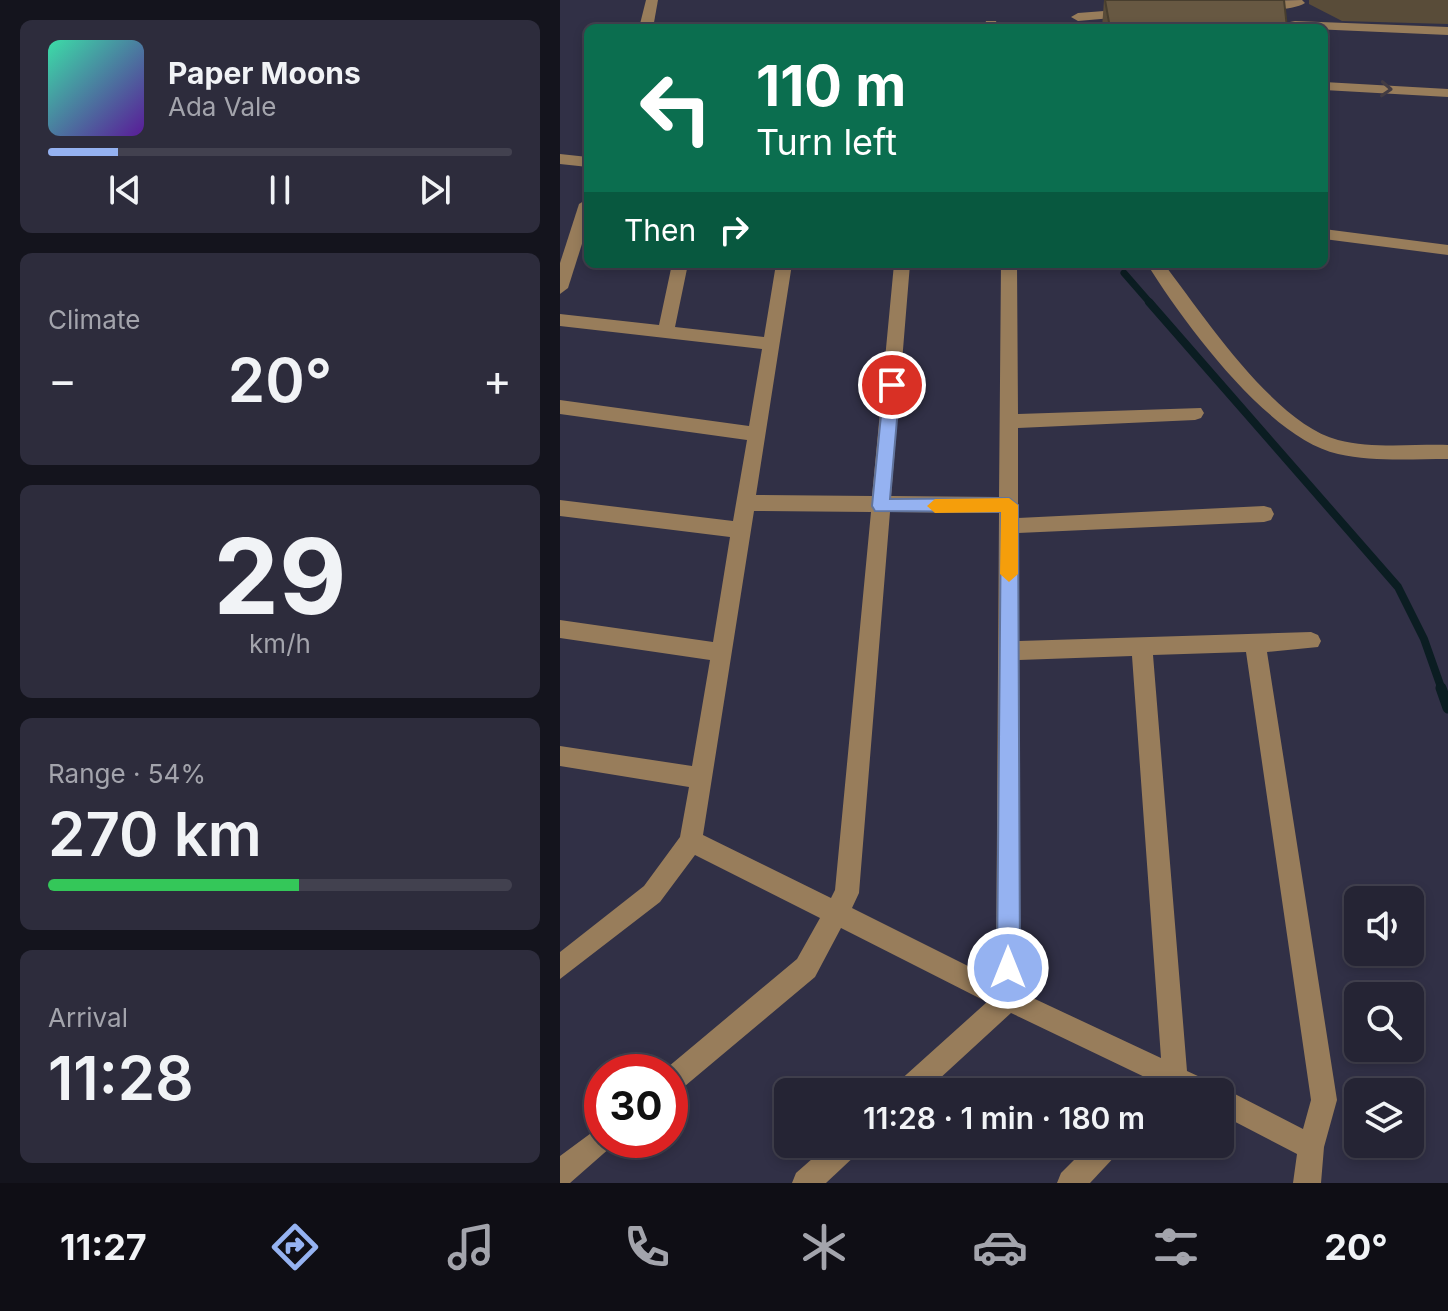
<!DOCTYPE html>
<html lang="en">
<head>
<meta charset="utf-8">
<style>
  :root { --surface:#252434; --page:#2d2c3c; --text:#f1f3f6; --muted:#a3a4ac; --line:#42414f; --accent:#95b2f1 }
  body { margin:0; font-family:Inter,sans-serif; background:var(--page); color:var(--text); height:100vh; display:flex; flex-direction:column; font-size:30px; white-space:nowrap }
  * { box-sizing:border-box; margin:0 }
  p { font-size:26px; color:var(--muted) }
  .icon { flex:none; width:44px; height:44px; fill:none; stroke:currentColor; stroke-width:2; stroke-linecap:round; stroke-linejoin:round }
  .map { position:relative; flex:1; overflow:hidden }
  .sheet { display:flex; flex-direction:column; gap:20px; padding:20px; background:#14141d; width:560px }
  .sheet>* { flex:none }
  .banner { position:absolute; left:24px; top:24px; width:744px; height:244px; border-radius:12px; box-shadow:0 4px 12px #0003,0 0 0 2px var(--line); background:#0b6e4f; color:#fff; overflow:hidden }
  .fabs { position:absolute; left:784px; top:886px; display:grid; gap:16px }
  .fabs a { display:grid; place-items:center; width:80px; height:80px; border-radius:12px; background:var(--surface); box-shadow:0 4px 12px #0003,0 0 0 2px var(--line); font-size:40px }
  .speed { position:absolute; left:24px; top:1054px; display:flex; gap:16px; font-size:40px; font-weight:700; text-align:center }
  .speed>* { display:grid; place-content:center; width:104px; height:104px; border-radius:50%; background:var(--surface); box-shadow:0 4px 12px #0003,0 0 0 2px var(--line); line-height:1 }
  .speed .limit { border:12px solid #d22; background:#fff; color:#111 }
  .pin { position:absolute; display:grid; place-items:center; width:68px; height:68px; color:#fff; margin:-34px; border:4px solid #fff; border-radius:50%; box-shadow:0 2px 8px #0007 }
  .me { position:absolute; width:88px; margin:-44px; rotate:0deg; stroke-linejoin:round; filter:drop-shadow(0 0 6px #0008) }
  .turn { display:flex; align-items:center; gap:28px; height:168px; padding:0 40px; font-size:36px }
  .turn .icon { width:104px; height:104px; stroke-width:2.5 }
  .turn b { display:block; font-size:56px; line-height:68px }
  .then { display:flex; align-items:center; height:76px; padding:0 40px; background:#0003; gap:16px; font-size:30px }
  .big { font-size:60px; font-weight:600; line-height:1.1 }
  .sheet .tile { flex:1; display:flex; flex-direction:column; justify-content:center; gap:12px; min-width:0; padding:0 28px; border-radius:12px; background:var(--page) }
  .sheet .dial { align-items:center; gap:0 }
  .dial b { font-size:104px; line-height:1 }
  .song { display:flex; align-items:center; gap:24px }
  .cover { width:96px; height:96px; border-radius:12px; background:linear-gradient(135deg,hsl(160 70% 55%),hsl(270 70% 35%)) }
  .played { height:8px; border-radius:4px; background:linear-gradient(90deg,var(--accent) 15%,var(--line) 15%) }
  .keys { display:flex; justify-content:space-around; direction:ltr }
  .heat { display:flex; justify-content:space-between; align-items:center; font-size:44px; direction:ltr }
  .charge { height:12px; border-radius:6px; background:linear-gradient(90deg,#34c759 54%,var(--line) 0) }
  .trip { position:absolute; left:214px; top:1078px; width:460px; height:80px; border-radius:12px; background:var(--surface); box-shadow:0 4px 12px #0003,0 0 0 2px var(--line); font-weight:600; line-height:80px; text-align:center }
  .tab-bar { display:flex; height:128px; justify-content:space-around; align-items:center; background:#0f0e15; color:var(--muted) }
  .tab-bar .icon { width:56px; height:56px }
  .tab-bar .current { color:var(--accent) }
  .tab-bar b { font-size:36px; color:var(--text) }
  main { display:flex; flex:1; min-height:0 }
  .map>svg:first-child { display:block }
</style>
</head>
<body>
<main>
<section class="sheet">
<div class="tile">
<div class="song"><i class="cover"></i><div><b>Paper Moons</b><p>Ada Vale</p></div></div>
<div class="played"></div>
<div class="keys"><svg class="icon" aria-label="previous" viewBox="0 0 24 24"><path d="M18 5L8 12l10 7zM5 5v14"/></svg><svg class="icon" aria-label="pause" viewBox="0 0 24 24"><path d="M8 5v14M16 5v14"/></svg><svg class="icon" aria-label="next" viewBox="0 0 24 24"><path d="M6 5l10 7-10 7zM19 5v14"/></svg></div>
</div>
<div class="tile"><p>Climate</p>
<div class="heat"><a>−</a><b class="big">20°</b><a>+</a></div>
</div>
<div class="tile dial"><b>29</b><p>km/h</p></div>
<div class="tile"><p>Range · 54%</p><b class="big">270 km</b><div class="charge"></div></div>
<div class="tile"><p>Arrival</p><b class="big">11:28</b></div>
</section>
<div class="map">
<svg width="888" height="1183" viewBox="0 0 888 1183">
  <rect width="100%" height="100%" fill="#313046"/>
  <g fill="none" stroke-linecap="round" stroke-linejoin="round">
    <path stroke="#0b1d22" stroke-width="7" d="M564,273L591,304"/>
    <path stroke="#0b1d22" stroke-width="8" d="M589,302L838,587L864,639L882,690"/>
    <path stroke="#0b1d22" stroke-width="11" d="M881,688L888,708"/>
    <g fill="#987d5b" fill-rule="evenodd">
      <path d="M86,0H98L93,28H79Z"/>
      <path d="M742,0L745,3C734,10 702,12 691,5L698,1Z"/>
      <path d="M570,9L577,13L575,16L518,21L511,17L518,13Z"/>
      <path d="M426,21H436L438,28H424Z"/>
      <path d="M735,21L888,27V35L730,28V22Z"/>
      <path d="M764,82L888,89V97L764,90Z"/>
      <path d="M0,154L28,157V167L0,164Z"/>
      <path d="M27,199L28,225L8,288L0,294V263L19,204Z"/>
      <path d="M764,229L888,245V255L764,239Z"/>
      <path d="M112,264H128L115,327L204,337L216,264H232L196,495L312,496L334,264H350L331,496L439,497L441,264H457L458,414L641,408L644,413L641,418L635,420L458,428V518L704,506L711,508L714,514L711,520L704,522L458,533L459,641L751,632L758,635L761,641L758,647L707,652L777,1100L764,1147L761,1183H733L737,1154L660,1114V1092H587L593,1081L451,1013L365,1092H333L337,1083L427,1002L281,928L255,977L119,1091L110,1095V1072H102L237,959L260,918L135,855L100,902L0,979V952L84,886L120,837L129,787L0,766V746L132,766L150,660L0,638V620L153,642L170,537L0,516V500L173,521L187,440L0,414V400L189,426L202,349L0,326V314L99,325ZM194,511L311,512L275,890L271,898L143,835ZM330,512L439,513L436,980L292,908L299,893ZM686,652L751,1100L743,1129L669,1091L656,1089L653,1083L627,1071L593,655ZM572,656L601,1058L460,992L459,660Z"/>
      <path d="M587,264H604C644,316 714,423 778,440C813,449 853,444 888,445V459C852,459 813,462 778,454C708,438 625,324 587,264Z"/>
      <path d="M42,1125V1140H54L51,1147L10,1183H0V1156Z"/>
      <path d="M269,1144H302L298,1153L266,1183H232L236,1173Z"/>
      <path d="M530,1144H562L558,1153L530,1183H497L501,1173Z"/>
    </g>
  </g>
  <g fill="#594c39">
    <path d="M544,0H724L727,28H542Z"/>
    <path d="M749,0H888V24L782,21L749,4Z"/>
  </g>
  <path fill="#675842" stroke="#483e2e" stroke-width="2" d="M545,0H724L727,28H550Z"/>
  <defs><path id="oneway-chevron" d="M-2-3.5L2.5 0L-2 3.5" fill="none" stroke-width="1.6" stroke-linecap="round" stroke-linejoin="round" transform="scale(2)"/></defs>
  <use stroke="#433c43" href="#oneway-chevron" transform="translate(826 89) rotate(3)"/>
  <path fill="#95b2f1" stroke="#61749d" stroke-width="2" d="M332,379L340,385L330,499L449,498L458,505L460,968L456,976L448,979L441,976L437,968L441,512L315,511L312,506L324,385Z"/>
  <path fill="#f59e0b" d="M449,498L458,505V574L449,582L440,574L441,512L375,513L367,506L375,499Z"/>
</svg>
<div class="fabs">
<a><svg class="icon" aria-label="sound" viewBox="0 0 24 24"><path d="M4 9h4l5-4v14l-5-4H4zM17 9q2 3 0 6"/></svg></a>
<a><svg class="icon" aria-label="search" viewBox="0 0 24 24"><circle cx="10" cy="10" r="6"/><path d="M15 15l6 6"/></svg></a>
<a><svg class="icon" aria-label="layers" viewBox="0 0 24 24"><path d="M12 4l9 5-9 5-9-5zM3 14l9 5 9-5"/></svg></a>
</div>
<div class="speed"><div class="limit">30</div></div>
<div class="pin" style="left:332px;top:385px;background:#d93025"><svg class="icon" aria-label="arrive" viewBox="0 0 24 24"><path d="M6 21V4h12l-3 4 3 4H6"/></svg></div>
<svg class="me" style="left:448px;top:968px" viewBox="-20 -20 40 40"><circle r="17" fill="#95b2f1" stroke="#fff" stroke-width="3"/><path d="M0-11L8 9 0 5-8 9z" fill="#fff"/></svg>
<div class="trip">11:28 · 1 min · 180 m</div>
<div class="banner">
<div class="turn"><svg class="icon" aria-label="left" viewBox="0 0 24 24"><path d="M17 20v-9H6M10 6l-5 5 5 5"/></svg><div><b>110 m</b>Turn left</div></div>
<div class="then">Then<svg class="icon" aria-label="right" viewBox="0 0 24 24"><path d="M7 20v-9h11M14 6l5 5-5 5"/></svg></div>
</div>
</div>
</main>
<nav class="tab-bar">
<b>11:27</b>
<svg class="icon current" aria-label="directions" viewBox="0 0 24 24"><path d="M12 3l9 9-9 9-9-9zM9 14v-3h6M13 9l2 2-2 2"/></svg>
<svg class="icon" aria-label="music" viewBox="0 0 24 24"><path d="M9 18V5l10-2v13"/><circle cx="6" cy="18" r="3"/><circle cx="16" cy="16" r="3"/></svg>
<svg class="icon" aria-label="phone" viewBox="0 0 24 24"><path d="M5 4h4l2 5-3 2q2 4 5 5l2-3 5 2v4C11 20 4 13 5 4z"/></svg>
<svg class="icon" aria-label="climate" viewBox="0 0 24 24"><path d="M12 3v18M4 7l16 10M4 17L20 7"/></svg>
<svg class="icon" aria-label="car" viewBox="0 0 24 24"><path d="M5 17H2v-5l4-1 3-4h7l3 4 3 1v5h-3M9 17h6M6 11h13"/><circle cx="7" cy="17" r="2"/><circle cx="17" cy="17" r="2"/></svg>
<svg class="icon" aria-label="filters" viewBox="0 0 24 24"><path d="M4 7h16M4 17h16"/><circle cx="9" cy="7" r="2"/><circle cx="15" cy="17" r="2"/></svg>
<b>20°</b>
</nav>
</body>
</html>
